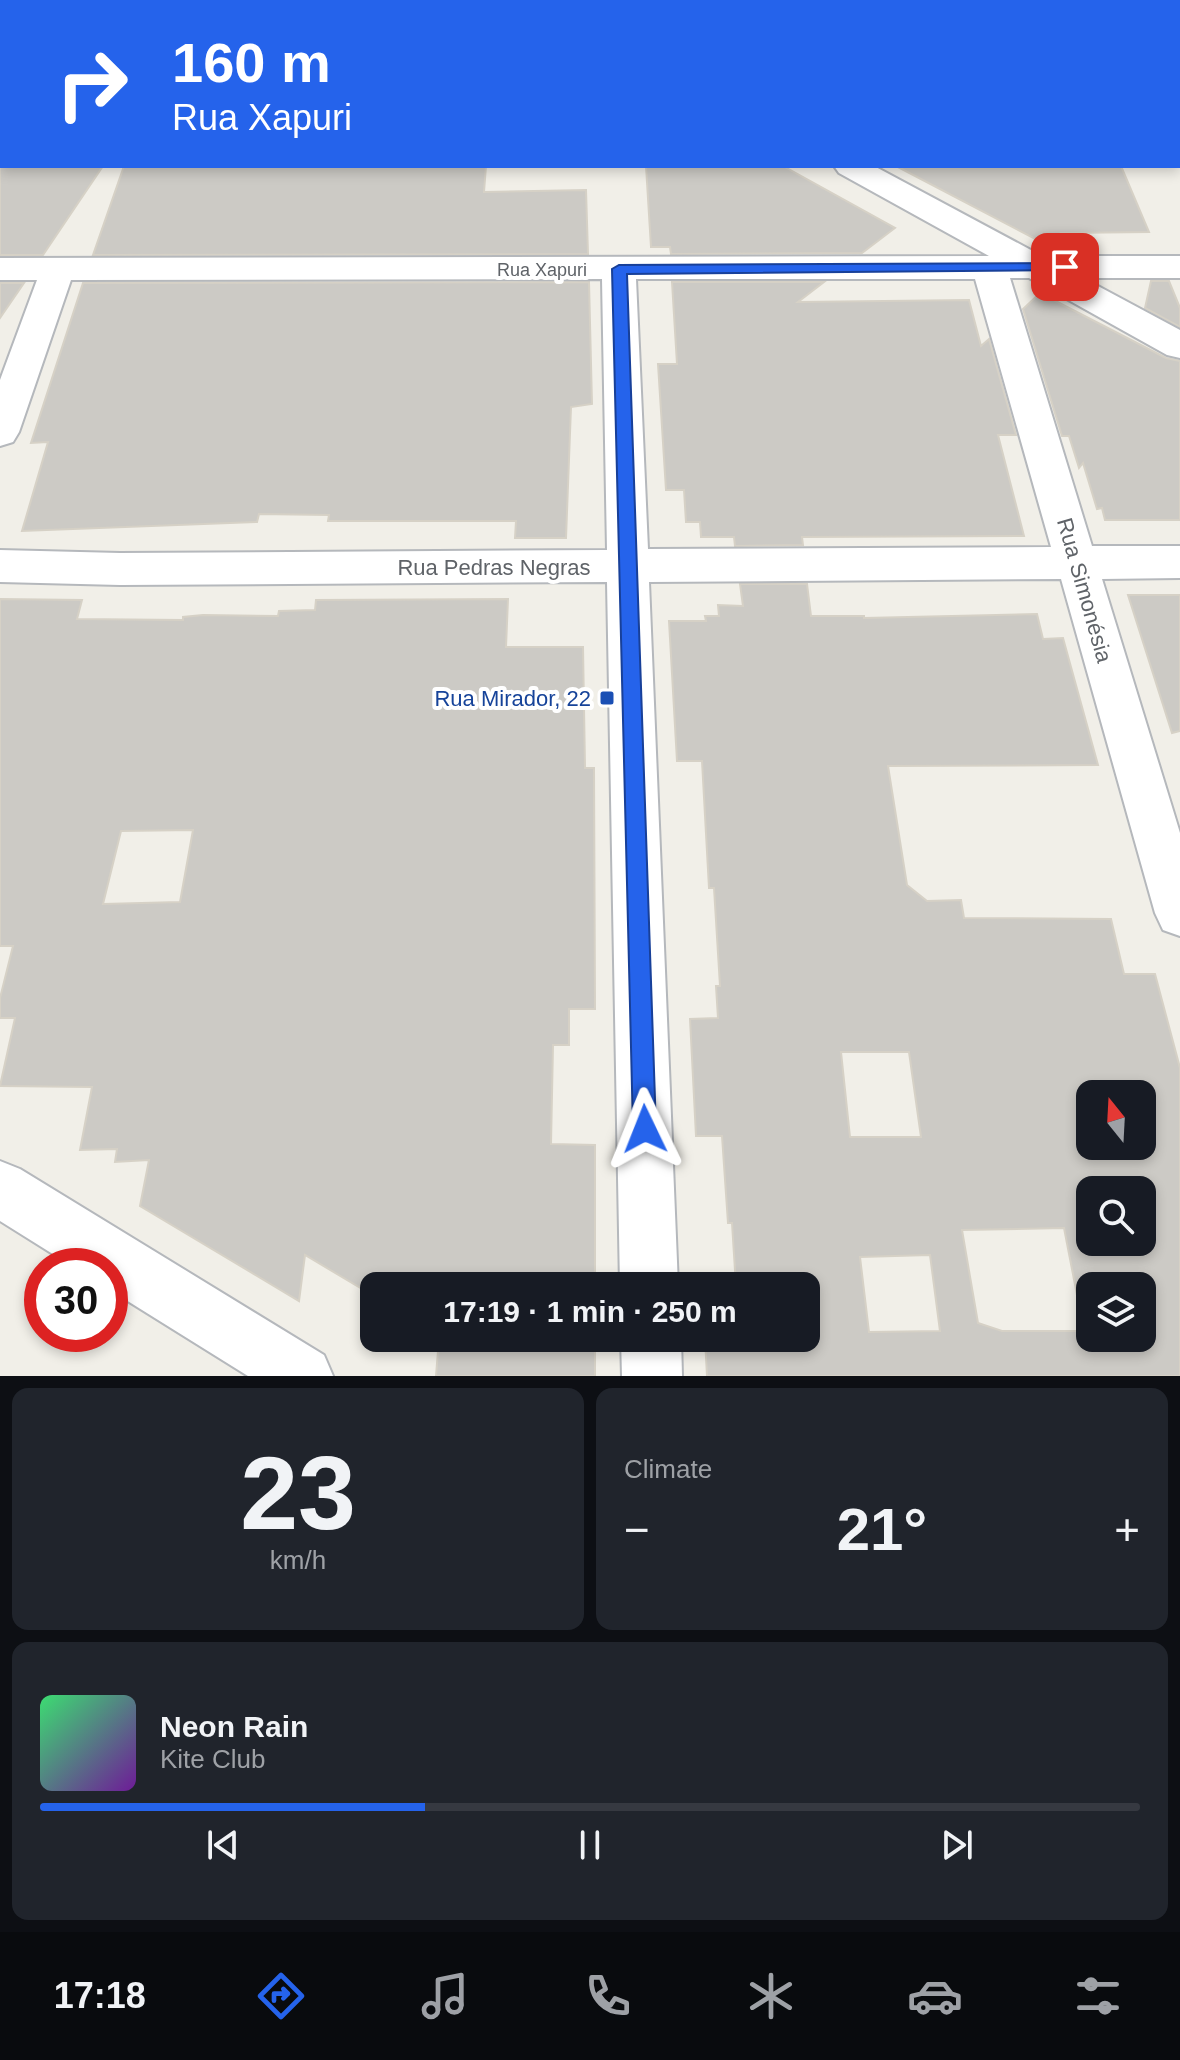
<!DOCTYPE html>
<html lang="en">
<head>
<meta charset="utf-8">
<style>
  :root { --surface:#171b24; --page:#20242c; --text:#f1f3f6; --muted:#9ea1a6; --line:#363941; --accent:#2563eb }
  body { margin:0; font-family:Helvetica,sans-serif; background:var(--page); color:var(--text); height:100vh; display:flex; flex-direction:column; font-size:30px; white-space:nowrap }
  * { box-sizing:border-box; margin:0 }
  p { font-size:26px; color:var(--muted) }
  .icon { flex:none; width:44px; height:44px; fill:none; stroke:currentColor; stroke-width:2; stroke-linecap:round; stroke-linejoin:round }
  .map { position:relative; height:1376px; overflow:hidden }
  .details { display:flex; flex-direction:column; gap:12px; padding:12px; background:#0d0f14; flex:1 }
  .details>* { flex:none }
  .top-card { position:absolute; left:0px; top:0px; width:1180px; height:168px; box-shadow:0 4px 12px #0003; background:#2563eb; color:#fff; overflow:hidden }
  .needle { width:52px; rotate:342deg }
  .fabs { position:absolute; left:1076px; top:1080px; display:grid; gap:16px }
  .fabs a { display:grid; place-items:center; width:80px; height:80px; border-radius:16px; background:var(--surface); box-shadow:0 4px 12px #0003; font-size:40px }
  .speed { position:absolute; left:24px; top:1248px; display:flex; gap:16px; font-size:40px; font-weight:700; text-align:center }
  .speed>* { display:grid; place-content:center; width:104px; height:104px; border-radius:50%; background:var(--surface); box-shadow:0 4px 12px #0003; line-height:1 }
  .speed .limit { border:12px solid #d22; background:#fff; color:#111 }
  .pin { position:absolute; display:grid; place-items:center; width:68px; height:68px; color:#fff; margin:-34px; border-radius:16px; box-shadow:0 4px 12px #0006 }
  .me { position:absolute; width:88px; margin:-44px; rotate:358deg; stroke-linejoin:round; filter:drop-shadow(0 0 6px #0008) }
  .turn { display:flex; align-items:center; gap:28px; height:168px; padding:0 40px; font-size:36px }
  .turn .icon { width:104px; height:104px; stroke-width:2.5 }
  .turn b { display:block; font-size:56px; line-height:68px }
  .big { font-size:60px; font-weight:700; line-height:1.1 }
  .details .card { flex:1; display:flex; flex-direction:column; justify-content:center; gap:12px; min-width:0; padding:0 28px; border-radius:16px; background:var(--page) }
  .details .dial { align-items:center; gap:0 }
  .dial b { font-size:104px; line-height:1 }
  .song { display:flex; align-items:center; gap:24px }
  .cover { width:96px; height:96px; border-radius:12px; background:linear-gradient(135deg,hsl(140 70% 55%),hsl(280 70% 35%)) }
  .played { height:8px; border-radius:4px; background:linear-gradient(90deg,var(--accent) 35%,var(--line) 35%) }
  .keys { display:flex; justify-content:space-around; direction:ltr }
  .heat { display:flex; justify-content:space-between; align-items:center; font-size:44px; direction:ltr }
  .details .tiles { flex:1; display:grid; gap:12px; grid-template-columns:1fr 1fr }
  .card:last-child { grid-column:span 2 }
  .trip { position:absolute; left:360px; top:1272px; width:460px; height:80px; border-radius:16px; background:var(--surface); box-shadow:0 4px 12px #0003; font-weight:700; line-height:80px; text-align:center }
  .dock { display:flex; height:128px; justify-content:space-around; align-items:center; background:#090b0e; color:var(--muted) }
  .dock .icon { width:56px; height:56px }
  .dock .active { color:var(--accent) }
  .dock b { font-size:36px; color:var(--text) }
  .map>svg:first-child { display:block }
</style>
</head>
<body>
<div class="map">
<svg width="1180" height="1376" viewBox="0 0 1180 1376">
  <rect width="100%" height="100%" fill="#f1efe8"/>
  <g fill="#cccac5" stroke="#d6d1c6" stroke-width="2" fill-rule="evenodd">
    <path d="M0,166H103L43,255H0Z"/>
    <path d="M124,166H486L484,192L586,190L588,254L93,255Z"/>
    <path d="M646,166H783L895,228L862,253L671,254L670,247H651Z"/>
    <path d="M896,166H1121L1149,232L1061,233L1068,253H1062Z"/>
    <path d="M1151,281H1169L1180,308V327L1145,308Z"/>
    <path d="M589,282L592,404L571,407L566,538H515L516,521H328L329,515L259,514L257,522L22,531L48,442L31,443L83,283Z"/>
    <path d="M672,282H824L798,302L969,300L981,346L989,339L1016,435H998L1024,536L802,537L803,545L735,546L734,537H701L700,522H686L684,490H666L658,364H677Z"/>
    <path d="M0,283H24L0,318Z"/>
    <path d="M1040,293L1166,358L1180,361V520H1105L1102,508L1097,509L1083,463L1079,468L1069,436H1062L1023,309Z"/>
    <path d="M740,584H807L811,616H864V618L1037,614L1043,639L1063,638L1098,765L888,766L907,885L927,901L961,900L964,918L1111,919L1124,974H1155L1180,1068V1376H707L705,1338H806V1286H736L732,1223H728L722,1136H696L690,1019L718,1018L716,986H720L714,888H709L702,761H677L669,621H706L705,616H719L718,605L743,606ZM841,1052H909L921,1137H850ZM1090,1094H1142V1146H1090ZM1090,1190H1142V1242H1090ZM1064,1228L1084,1331H1002L978,1323L962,1230ZM930,1255L940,1331L869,1332L860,1257ZM1090,1286H1142V1338H1090Z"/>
    <path d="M1128,595H1180V731L1172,733Z"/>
    <path d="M0,599L82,600L77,619L183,620V617L203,615L278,616L279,611L315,610L316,600L508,599L506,647H583L585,768H594L595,1009H569V1045H553L551,1144L595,1145V1286H374V1296L305,1255L299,1301L140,1206L149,1160L115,1162L117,1149L80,1150L92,1087L0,1086L15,1018H0V998L13,946H0ZM193,830L180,902L103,904L121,831Z"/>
    <path d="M439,1338H595V1376H436Z"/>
  </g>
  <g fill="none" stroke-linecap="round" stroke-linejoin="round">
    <g stroke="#b5b8bc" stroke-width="4">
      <g id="minor">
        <path d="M1102,0H1133L1135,2H1104Z"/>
        <rect x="1178" y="19" width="2" height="16"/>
        <rect x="0" y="40" width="2" height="18"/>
        <path d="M834,166H874L1042,256H1180V278H1083L1180,330V358L1167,355L1029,278H1010L1092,546H1180V578L1102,579L1180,833V936L1163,930L1155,913L1061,579L649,582L678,1286H620L607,582L120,585L0,582V550L120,553L607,550L602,279L71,280L19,432L13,442L0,446V380L37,280H0V258L989,256L839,173ZM636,279H975L1051,547L648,549Z"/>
        <path d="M0,1161L20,1169L324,1355L333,1376H248L110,1290V1266H72L0,1221Z"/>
        <path d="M621,1338H681L682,1376H622Z"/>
      </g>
    </g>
    <use href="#minor" fill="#fff" fill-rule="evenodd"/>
  </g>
  <path fill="#2563eb" stroke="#184099" stroke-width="2" d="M1065,263L1072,267L1070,270L627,274L656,1129L653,1137L645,1141L637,1137L633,1129L612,269L619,265Z"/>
  <rect fill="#1a4fb4" stroke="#fff" stroke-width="3" x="599" y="690" width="16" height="16" rx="4"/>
  <g text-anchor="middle" stroke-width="8" stroke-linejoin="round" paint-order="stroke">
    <g font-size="18" fill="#5f6368" stroke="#fff">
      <text x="542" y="276">Rua Xapuri</text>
    </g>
    <g font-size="22" fill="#5f6368" stroke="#fff">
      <text x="494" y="575">Rua Pedras Negras</text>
      <text transform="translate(1085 590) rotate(74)" y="8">Rua Simonésia</text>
    </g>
    <g font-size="22" fill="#164399" stroke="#fff" text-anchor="end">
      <text x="591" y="706">Rua Mirador, 22</text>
    </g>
  </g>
</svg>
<div class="fabs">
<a><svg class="needle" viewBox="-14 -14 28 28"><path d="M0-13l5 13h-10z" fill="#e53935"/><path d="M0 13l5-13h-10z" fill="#9ea1a6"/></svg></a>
<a><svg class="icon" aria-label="search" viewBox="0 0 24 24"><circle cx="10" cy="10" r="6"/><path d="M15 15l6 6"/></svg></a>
<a><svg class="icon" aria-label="layers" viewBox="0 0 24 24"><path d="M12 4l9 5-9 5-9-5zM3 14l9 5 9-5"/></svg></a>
</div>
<div class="speed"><div class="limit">30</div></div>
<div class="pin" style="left:1065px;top:267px;background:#d93025"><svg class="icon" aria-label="arrive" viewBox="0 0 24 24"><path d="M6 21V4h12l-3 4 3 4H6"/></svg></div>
<svg class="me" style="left:645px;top:1129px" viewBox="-20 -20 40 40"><path d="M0-17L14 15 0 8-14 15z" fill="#2563eb" stroke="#fff" stroke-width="4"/></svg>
<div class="trip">17:19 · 1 min · 250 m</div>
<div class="top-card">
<div class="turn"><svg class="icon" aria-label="right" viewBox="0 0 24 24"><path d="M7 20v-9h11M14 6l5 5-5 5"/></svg><div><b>160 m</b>Rua Xapuri</div></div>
</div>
</div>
<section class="details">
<div class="tiles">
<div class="card dial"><b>23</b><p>km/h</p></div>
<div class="card"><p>Climate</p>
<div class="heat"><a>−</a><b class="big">21°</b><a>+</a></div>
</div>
<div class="card">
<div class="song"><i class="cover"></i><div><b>Neon Rain</b><p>Kite Club</p></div></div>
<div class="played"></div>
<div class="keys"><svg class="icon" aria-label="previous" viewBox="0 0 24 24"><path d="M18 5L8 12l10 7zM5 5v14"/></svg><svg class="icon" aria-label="pause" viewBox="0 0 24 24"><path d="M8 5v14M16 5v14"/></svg><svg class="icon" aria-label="next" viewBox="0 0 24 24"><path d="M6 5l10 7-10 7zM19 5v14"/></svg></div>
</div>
</div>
</section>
<nav class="dock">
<b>17:18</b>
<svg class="icon active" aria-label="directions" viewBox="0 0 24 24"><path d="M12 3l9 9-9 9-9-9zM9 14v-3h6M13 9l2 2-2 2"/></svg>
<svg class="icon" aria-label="music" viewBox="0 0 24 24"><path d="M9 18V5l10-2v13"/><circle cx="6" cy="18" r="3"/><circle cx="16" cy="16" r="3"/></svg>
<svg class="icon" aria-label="phone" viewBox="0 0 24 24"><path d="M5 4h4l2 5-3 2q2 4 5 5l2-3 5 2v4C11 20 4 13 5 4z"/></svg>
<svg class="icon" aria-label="climate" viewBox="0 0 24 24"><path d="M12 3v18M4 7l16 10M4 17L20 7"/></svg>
<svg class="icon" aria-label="car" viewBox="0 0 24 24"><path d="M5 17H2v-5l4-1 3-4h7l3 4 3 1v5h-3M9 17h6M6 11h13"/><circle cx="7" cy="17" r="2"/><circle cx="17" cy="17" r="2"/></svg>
<svg class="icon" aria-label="filters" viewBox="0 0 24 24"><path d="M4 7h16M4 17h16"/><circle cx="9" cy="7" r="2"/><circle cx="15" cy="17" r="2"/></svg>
</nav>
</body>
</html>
